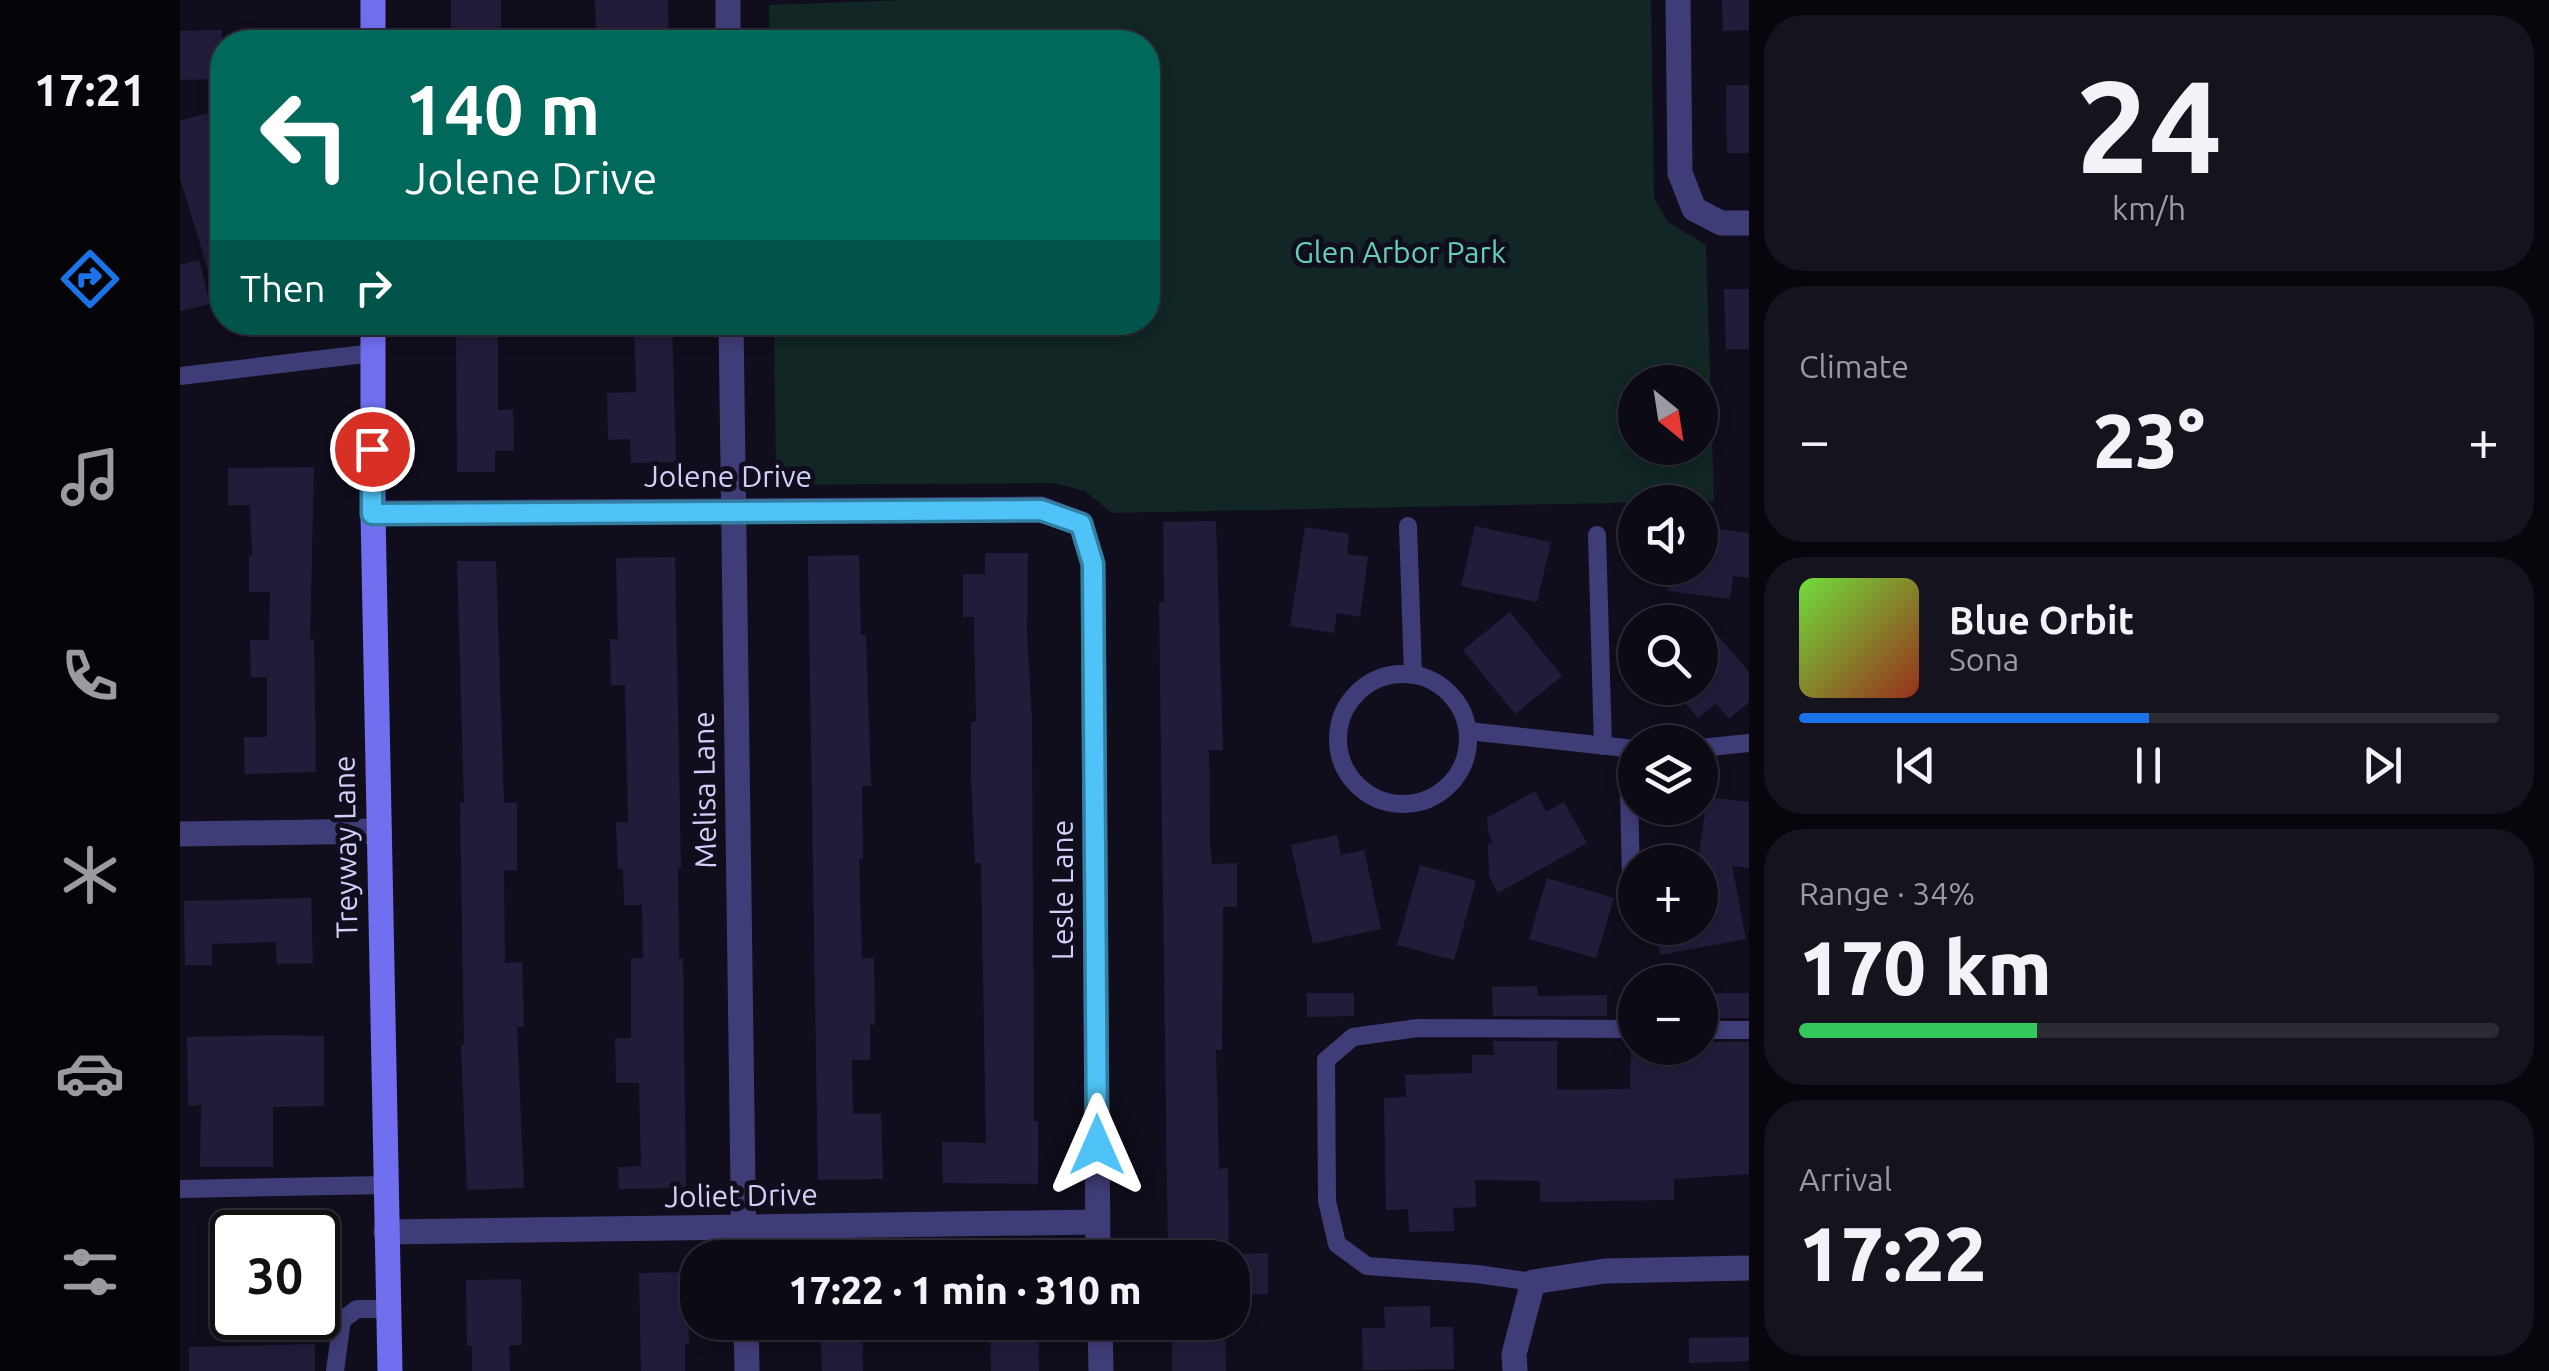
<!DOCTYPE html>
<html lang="en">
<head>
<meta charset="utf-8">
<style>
  :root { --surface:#0c0a15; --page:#15131e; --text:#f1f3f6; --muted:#9a9aa0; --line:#2c2b34; --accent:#1a73e8 }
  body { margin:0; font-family:Ubuntu,sans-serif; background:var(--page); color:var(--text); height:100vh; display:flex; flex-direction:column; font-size:38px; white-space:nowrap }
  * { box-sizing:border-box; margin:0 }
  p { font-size:32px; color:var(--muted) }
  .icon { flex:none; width:55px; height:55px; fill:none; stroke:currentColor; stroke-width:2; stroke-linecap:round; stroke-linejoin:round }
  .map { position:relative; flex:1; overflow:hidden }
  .details { display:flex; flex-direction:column; gap:15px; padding:15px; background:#07060c; width:800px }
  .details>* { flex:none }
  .guide { position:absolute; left:30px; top:30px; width:950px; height:305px; border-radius:40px; box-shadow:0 5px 15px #0003,0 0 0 2px var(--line); background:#00695c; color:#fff; overflow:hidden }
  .needle { width:65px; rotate:150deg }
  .buttons { position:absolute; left:1438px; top:365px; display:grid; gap:20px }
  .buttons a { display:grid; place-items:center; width:100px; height:100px; border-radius:50%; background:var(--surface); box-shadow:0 5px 15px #0003,0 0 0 2px var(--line); font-size:50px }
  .speed { position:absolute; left:30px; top:1210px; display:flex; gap:20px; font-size:50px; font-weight:700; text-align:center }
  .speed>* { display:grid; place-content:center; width:130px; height:130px; border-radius:50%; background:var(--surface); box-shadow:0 5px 15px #0003,0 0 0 2px var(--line); line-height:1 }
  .speed .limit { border:5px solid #111; border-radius:15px; background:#fff; color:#111 }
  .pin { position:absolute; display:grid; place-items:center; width:85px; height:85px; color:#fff; margin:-42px; border:5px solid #fff; border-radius:50%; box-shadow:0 2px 10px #0007 }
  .me { position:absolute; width:110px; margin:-55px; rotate:0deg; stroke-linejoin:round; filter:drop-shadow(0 0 8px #0008) }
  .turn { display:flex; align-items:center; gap:35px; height:210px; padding:0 30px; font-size:45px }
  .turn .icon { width:130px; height:130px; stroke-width:2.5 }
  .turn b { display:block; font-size:70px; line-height:85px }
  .then { display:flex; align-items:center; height:95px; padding:0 30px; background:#0003; gap:20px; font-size:38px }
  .big { font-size:75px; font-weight:800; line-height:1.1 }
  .details .card { flex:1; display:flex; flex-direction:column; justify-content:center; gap:15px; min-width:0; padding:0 35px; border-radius:40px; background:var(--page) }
  .details .dial { align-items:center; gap:0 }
  .dial b { font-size:130px; line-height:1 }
  .song { display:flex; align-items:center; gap:30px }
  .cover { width:120px; height:120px; border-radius:15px; background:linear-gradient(135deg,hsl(100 70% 55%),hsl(10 70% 35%)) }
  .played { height:10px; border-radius:5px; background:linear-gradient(90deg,var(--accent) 50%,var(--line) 50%) }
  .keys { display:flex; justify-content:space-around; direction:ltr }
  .heat { display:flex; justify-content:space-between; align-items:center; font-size:55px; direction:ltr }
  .charge { height:15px; border-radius:8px; background:linear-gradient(90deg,#34c759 34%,var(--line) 0) }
  .trip { position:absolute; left:500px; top:1240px; width:570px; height:100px; border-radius:40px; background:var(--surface); box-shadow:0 5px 15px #0003,0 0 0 2px var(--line); font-weight:800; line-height:100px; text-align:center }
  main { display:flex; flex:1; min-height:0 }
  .tab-bar { display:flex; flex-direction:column; width:180px; justify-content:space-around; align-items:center; background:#050408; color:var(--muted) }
  .tab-bar .icon { width:70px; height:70px }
  .tab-bar .selected { color:var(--accent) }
  .tab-bar b { font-size:45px; color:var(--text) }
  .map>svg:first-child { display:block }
</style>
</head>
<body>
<main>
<nav class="tab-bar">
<b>17:21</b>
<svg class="icon selected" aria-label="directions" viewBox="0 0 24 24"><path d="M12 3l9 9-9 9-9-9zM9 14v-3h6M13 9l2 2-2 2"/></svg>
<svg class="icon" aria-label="music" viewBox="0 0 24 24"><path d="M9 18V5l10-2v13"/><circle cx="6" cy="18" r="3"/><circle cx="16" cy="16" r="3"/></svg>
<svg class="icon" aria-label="phone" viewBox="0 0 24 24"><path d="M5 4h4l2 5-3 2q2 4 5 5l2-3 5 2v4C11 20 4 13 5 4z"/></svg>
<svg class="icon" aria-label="climate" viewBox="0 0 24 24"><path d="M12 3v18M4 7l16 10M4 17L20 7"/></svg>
<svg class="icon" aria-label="car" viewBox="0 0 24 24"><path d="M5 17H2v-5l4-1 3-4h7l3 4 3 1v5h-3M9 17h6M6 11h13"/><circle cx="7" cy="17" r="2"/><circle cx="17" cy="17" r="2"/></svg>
<svg class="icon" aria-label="filters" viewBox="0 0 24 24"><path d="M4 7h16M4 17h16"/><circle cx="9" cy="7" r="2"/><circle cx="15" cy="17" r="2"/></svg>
</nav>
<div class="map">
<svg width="1569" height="1371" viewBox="0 0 1569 1371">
  <rect width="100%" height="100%" fill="#100e1c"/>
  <path fill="#112625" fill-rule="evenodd" d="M723,0H1471L1474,198L1488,222L1526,245L1534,501L932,513L905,491L873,483L606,485L596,480L594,323L968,322V42H589V5ZM1455,382H1520V448H1455Z"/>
  <g fill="#221c3b">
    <rect x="271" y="0" width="50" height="42"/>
    <path d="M415,0H488L489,42H416Z"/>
    <path d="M1542,0H1569V30L1543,31Z"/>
    <path d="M42,30V79L0,80V31Z"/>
    <path d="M1546,85H1569V153H1547Z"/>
    <path d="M35,111L42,134V299L37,300L0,178V121Z"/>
    <path d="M19,260L30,304L0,311V265Z"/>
    <path d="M1544,289H1569V349H1546Z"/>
    <path d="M276,322H318V410H333L334,451H315V472H277Z"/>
    <path d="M454,322H492L496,462L451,463L450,439L428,440L427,393L456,392Z"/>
    <path d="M134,467L130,639H134L136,772L65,774L64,737H87V677H71L70,640H89L90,592H69V555H72L70,505H48V468Z"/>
    <path d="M1036,521L1043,750H1029L1030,842L1032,864L1057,863V907H1043L1042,1050H1036L1039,1169L1048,1168L1049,1258H988L980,679L979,602H984L983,522Z"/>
    <path d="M1295,526L1371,542L1357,602L1281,586Z"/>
    <path d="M1125,527L1169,534L1167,554L1188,557L1180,617L1157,613L1154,633L1110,626Z"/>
    <path d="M1520,527L1569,533V578L1553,576L1550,599L1488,591L1491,568H1520Z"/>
    <path d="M805,553H848L847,632L852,721L854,1121H858V1184L763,1183L762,1142L806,1143L801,863H795L791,779V722L796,721L794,617H783V574H805Z"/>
    <path d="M679,555L681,635H686L691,786H682L683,859H679L682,959L694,958L695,1025H690V1060H672L673,1114H701L703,1179L638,1180L628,556Z"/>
    <path d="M495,557L501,868H498L499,958H503L506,1188L439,1189L438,1167L461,1166L459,1083H436L435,1038H451V958H463L462,905H444L443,869H438L436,822H448L445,685H431L430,639H438L436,558Z"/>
    <path d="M277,561H316L324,803H337V870H324L325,963L342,962L344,1027H337L344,1188L287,1190L281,1045H284L280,803H284Z"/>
    <path d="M1330,612L1382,676L1335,714L1283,650Z"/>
    <path d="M1520,615L1569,672V702L1549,719L1536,703L1518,718L1492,688H1520Z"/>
    <path d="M1355,791L1366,812L1384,802L1407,843L1318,893L1309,876L1308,844L1313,842L1308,832L1307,818Z"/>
    <path d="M1527,797L1569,802V868L1552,866L1566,939L1480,955L1475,928H1520L1518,861Z"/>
    <path d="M1157,835L1161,855L1184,850L1201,929L1133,944L1111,845Z"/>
    <path d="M1240,865L1296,881L1274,960L1217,945Z"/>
    <path d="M1367,878L1434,898L1416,958L1349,939Z"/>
    <path d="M131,898L133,963L97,964L96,942L32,944V965H5L4,901Z"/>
    <path d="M1357,986L1358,996L1427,995V1016H1313L1312,987Z"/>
    <path d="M1127,993H1174V1016L1127,1017Z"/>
    <rect x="1520" y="993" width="49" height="25"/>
    <path d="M93,1035L144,1036V1106L93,1107V1167H20L21,1105L8,1106L7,1037Z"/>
    <path d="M1313,1041H1377V1090L1450,1089L1451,1051L1520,1052V1042H1569V1174L1494,1179V1200L1360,1202V1181L1295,1180L1296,1207L1273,1208L1274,1231L1229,1232L1228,1209L1206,1210L1204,1098L1226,1097L1225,1075L1292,1073V1055H1314Z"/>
    <path d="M1088,1253V1294L1052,1295V1254Z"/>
    <path d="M507,1272L509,1344H505V1371H461L459,1273Z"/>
    <path d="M341,1279L342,1345H329L330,1371H292V1346H287L286,1280Z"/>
    <path d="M1250,1306V1327H1273L1274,1369L1183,1370L1182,1328H1205L1204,1307Z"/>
    <path d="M640,1322H682L683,1371H642Z"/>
    <path d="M810,1322H858L859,1371H811Z"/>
    <path d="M1569,1337V1361L1509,1363V1338Z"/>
    <path d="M1045,1339L1046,1371H992V1340Z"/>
    <path d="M135,1344V1371H9V1347Z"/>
  </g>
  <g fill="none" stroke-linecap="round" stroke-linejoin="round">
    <g stroke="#3f3d77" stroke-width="18">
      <path d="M0,376L193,353"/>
      <path d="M1228,526L1233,675"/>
      <path d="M1417,535L1423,746"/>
      <circle cx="1223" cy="739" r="65"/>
      <path d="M1288,731L1455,749"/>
      <path d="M1520,748L1569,743"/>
      <path d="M1448,749L1451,878"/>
      <path d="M1520,1030H1569"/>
      <path d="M0,1189L205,1185"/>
      <path d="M1353,1282L1297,1274L1187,1266L1157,1244L1147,1201L1146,1060L1173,1037L1238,1028L1455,1029"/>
      <path d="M155,1371L162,1320L177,1309H208"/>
    </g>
    <g stroke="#3f3d77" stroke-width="25">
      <path d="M548,0V42"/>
      <path d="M1498,0L1500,173L1514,209L1541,223H1569"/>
      <path d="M551,322L564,1258"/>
      <path d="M193,513L861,509L901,524L913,564L918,1258"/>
      <path d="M0,834L199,831"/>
      <path d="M206,1232L917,1222"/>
      <path d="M566,1322L567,1371"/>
      <path d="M920,1322L921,1371"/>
      <path d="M1335,1371L1334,1354L1353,1282L1425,1271L1569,1268"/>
    </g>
    <g stroke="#716ff0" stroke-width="25">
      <path d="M193,42V0"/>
      <path d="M193,322V513L210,1371"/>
    </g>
  </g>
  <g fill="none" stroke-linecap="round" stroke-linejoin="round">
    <g stroke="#337fa1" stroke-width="25">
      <path id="route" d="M192,449V514L861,510L901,524L913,564L917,1145"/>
    </g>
    <use href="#route" stroke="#4fc3f7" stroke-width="18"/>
  </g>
  <g text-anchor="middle" stroke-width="10" stroke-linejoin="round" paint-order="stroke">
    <g font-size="30" fill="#63d1b4" stroke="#100e1c">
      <text x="1220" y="263">Glen Arbor Park</text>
    </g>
    <g font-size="30" fill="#d3cefa" stroke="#100e1c">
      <text x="548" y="487">Jolene Drive</text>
      <text transform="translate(525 790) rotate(-91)" y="10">Melisa Lane</text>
      <text transform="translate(166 847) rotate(-91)" y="10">Treyway Lane</text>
      <text transform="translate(883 890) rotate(-90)" y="10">Lesle Lane</text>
      <text transform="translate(561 1196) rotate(-1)" y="10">Joliet Drive</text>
    </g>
  </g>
</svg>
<div class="buttons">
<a><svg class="needle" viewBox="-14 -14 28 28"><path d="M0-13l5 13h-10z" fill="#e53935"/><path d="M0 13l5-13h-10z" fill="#9a9aa0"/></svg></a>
<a><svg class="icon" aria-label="sound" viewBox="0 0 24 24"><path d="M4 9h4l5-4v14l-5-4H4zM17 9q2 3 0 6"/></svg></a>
<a><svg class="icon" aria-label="search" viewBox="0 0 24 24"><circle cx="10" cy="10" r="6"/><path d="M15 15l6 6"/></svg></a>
<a><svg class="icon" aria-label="layers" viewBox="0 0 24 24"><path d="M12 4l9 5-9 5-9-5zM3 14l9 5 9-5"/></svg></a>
<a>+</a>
<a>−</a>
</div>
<div class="speed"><div class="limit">30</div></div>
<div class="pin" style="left:192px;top:449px;background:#d93025"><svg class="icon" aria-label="arrive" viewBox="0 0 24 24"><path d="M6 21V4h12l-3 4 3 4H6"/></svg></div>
<svg class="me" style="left:917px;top:1145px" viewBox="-20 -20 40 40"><path d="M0-17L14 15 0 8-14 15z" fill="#4fc3f7" stroke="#fff" stroke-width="4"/></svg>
<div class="trip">17:22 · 1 min · 310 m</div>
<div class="guide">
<div class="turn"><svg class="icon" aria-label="left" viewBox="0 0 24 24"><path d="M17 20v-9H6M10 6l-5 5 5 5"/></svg><div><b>140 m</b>Jolene Drive</div></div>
<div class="then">Then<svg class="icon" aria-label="right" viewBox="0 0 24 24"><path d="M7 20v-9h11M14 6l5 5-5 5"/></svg></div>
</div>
</div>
<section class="details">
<div class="card dial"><b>24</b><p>km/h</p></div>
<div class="card"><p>Climate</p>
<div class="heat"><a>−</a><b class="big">23°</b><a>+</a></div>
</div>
<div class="card">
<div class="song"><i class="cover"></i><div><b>Blue Orbit</b><p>Sona</p></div></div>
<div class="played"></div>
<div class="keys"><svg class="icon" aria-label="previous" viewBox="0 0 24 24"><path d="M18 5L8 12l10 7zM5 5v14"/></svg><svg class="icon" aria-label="pause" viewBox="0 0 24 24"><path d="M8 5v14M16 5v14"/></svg><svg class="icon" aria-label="next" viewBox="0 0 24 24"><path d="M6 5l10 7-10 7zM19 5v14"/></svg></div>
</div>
<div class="card"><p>Range · 34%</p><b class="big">170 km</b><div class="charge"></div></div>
<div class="card"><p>Arrival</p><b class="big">17:22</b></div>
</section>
</main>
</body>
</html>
